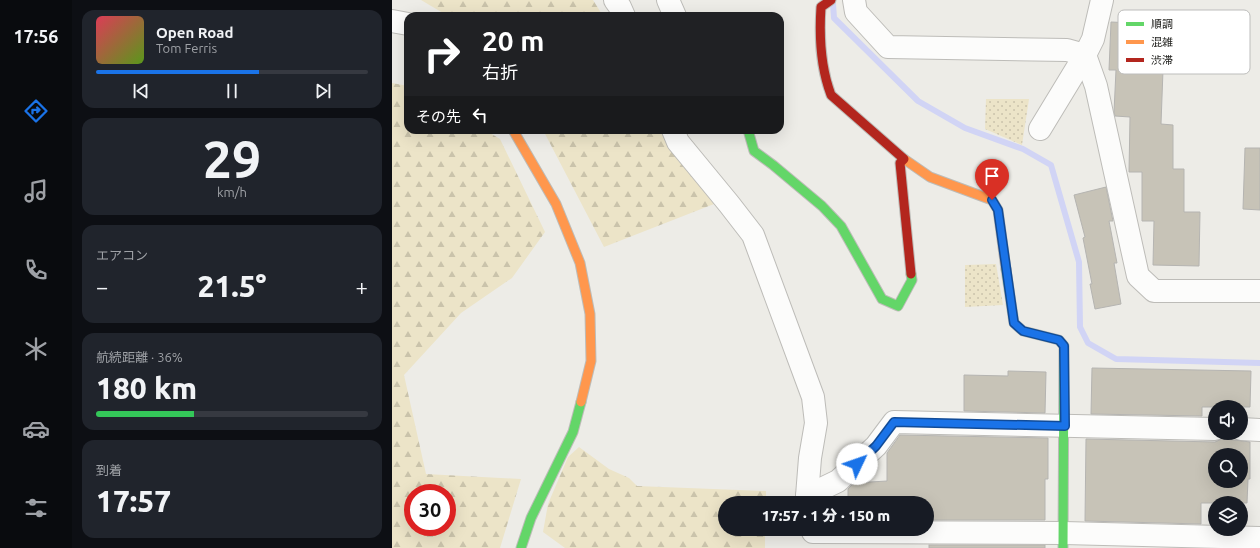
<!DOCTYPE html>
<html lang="ja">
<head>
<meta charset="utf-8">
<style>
  :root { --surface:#171b24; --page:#20242c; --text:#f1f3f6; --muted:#9ea1a6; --line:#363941; --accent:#1a73e8 }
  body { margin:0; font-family:Ubuntu,"Noto Sans JP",sans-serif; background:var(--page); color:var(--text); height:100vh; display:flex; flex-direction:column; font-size:15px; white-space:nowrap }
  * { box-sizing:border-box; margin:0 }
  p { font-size:13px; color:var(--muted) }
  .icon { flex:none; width:22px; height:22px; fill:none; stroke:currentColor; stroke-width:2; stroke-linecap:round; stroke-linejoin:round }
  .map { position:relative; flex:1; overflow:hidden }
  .side { display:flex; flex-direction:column; gap:10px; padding:10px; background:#0d0f14; width:320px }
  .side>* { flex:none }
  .top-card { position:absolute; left:12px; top:12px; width:380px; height:122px; border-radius:12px; box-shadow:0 4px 16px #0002; background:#202124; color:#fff; overflow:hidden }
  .fabs { position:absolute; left:816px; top:400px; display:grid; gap:8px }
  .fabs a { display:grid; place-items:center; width:40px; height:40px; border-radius:50%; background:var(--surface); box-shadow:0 4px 16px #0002; font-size:20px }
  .speed { position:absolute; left:12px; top:484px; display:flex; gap:8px; font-size:20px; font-weight:700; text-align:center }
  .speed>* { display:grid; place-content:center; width:52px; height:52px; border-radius:50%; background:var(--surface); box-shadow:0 4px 16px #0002; line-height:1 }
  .speed .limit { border:6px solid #d22; background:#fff; color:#111 }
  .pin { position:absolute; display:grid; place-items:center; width:34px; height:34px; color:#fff; margin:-41px -17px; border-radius:50% 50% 50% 0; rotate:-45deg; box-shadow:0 0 4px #0007 }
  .pin .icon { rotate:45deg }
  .me { position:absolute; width:44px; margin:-22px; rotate:48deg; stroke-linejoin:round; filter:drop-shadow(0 0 3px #0008) }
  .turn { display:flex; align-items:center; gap:14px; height:84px; padding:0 12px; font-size:18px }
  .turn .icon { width:52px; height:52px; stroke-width:2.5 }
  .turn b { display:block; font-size:28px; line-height:34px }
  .then { display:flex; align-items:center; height:38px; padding:0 12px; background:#0003; gap:8px; font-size:15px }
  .big { font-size:30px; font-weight:800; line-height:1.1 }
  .side .widget { flex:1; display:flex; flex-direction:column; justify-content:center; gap:6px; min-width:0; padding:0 14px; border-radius:12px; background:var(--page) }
  .side .dial { align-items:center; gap:0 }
  .dial b { font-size:52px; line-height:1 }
  .song { display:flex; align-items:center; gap:12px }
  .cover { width:48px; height:48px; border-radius:6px; background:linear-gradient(135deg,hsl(350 70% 55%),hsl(90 70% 35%)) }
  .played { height:4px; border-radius:2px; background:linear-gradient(90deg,var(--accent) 60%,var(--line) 60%) }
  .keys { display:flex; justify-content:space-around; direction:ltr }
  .heat { display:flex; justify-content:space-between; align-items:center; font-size:22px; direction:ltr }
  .charge { height:6px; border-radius:3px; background:linear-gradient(90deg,#34c759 36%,var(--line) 0) }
  .trip { position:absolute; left:326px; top:496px; width:216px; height:40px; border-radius:20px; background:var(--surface); box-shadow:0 4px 16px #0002; font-weight:800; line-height:40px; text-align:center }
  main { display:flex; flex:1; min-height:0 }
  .dock { display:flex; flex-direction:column; width:72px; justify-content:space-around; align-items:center; background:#090b0e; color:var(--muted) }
  .dock .icon { width:28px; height:28px }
  .dock .active { color:var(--accent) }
  .dock b { font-size:18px; color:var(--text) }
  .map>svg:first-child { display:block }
</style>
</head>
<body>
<main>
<nav class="dock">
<b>17:56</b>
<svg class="icon active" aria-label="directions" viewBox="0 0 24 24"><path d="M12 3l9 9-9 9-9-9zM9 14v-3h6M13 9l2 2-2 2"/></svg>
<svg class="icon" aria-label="music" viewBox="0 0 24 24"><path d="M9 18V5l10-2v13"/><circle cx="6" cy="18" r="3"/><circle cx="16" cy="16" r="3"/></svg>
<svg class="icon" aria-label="phone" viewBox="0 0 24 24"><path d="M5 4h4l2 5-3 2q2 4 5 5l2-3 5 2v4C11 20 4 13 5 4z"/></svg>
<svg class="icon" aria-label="climate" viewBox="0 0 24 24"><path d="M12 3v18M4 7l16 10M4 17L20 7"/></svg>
<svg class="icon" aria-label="car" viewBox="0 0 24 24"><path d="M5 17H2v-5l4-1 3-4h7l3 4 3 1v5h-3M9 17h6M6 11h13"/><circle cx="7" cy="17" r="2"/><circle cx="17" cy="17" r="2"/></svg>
<svg class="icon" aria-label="filters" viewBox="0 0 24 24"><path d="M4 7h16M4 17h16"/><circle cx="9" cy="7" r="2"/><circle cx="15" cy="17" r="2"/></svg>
</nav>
<section class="side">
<div class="widget">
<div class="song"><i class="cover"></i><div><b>Open Road</b><p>Tom Ferris</p></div></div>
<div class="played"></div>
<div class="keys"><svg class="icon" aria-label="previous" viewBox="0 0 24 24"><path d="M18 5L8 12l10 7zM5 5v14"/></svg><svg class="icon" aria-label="pause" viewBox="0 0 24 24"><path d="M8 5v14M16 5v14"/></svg><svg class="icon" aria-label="next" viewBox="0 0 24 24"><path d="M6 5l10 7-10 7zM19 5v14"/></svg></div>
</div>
<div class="widget dial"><b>29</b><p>km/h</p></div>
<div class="widget"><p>エアコン</p>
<div class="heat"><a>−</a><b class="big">21.5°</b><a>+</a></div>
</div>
<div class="widget"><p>航続距離 · 36%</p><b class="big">180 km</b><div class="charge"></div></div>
<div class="widget"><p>到着</p><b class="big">17:57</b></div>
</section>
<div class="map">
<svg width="868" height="548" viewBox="0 0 868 548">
  <defs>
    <pattern id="forest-firs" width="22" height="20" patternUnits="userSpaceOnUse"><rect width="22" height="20" fill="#ece4c8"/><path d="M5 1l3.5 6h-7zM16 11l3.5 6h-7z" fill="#cac3ab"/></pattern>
    <pattern id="park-dots" width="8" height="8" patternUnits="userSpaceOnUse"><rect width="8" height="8" fill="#ece4c8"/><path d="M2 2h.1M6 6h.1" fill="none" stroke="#cac3ab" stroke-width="1.8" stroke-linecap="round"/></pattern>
  </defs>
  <rect width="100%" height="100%" fill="#edece7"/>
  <g fill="url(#forest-firs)" fill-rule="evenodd">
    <path d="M29,0H201L211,16H56Z"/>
    <path d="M0,83L16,86V130H93L108,139L153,232L120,278L69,313L12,375L34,474L129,479L108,548H0ZM21,493H55V527H21Z"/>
    <path d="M151,130H272L282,151L322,204L212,247Z"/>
    <path d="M187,447L217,469L237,478L245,486L374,491V503H333V529H373V548H173L151,532L156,504L176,457Z"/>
  </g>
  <g fill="url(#park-dots)">
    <path d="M594,99H637L630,145L593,129Z"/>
    <path d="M604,264L611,305L573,307V265Z"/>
  </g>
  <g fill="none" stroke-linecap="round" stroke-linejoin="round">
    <path stroke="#d1d4f5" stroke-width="6" d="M441,4L442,18L526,101L573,128L631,149L659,165L687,262L688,327L696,343L724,359L868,363"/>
  </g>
  <g fill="#c7c3b7" stroke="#b5b4b1" fill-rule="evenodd">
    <path d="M719,22L761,24L759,69L771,70L769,124L781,125V169H792V212H808L807,266L761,265L762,221H750V172H737L738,117L723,116L722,112L724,70H717Z"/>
    <path d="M853,148H868V210L851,209Z"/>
    <path d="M714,187L721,221H717L725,263H722L729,304L703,309L698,284H700L691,238L693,237L682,195Z"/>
    <path d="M700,368L859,371L858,407H810V416L699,414Z"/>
    <path d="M616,371L654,372L653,413L572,411V375L616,376Z"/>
    <path d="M508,435L656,438V479H653V520H537L538,503H456V489L462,483L495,481V453Z"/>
    <path d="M694,439L823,442L830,439L843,440L858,442V479H856L855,503H809V524L693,521ZM823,455H849V481H823Z"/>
    <rect x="537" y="545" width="116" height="3"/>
  </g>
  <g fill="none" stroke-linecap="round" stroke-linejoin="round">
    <g stroke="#bdbcb8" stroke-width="24">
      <g id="street">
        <path d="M223,0L228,7L232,16"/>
        <path d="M276,0L283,16"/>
        <path d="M462,0L464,12L496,47L675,50L693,55L648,129"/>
        <path d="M710,0L701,39L693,55L704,86L746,276L762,291H868"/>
        <path d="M0,21L16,24"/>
        <path d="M281,130L286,142L337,204L361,235L421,397L424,423L418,458L415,496L416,503"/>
        <path d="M849,429L868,430"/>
        <path d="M415,496L446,481L484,446L502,422L823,429"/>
        <path d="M421,532L672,533L868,538"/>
      </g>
    </g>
    <g stroke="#bdbcb8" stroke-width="11">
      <g id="fast">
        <path d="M356,130L362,151L381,165L430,206L449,226L490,299L506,306L520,280L519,274"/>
        <path d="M614,269L622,323L631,331L667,340L672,346L671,548"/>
        <path d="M129,548L139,518L181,432L189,402"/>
      </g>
    </g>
    <g stroke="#bdbcb8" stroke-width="11">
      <g id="slow">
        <path d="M121,130L164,204L188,263L198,314L199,361L189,402"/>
        <path d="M512,159L538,177L600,200L606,210L614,269"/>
      </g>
    </g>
    <g stroke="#bdbcb8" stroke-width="11">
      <path id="jam" d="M439,0L429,7C427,37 428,66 439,95L512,159L508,163L519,274"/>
    </g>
    <use href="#street" stroke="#fcfcfb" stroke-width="22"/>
    <use href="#fast" stroke="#63d668" stroke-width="9"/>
    <use href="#slow" stroke="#ff974d" stroke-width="9"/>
    <use href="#jam" stroke="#b3261e" stroke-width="9"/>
  </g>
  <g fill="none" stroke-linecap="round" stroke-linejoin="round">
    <g stroke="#114b97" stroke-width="10">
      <path id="route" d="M465,464L484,446L502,422L673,426L672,346L667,340L631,331L622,323L606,210L600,200"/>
    </g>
    <use href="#route" stroke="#1a73e8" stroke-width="7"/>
  </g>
  <rect x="726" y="10" width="132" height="64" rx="6" fill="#fff" stroke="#bdbdbc" stroke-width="1"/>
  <rect x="734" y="22" width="18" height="4" fill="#63d668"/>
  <rect x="734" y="40" width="18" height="4" fill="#ff974d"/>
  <rect x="734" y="58" width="18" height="4" fill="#b3261e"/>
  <g font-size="11" fill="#22221f">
    <text x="759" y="28">順調</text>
    <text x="759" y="46">混雑</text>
    <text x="759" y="64">渋滞</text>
  </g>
</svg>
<div class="fabs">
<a><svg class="icon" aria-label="sound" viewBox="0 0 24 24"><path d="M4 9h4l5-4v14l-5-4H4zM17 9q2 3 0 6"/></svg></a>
<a><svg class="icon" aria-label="search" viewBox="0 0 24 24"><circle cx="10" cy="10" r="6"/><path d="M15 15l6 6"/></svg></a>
<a><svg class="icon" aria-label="layers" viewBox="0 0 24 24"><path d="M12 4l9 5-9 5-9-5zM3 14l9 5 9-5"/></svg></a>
</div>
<div class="speed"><div class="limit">30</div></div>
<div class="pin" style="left:600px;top:200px;background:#d93025"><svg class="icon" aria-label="arrive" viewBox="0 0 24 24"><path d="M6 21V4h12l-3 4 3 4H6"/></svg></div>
<svg class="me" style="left:465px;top:464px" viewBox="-20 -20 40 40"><circle r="19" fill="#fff"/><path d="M0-13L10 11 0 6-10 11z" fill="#1a73e8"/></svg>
<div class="trip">17:57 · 1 分 · 150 m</div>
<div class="top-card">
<div class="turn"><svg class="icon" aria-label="right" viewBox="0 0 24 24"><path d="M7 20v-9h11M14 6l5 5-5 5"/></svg><div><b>20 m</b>右折</div></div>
<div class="then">その先<svg class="icon" aria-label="left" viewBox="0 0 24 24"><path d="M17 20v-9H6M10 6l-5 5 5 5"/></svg></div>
</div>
</div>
</main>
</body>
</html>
